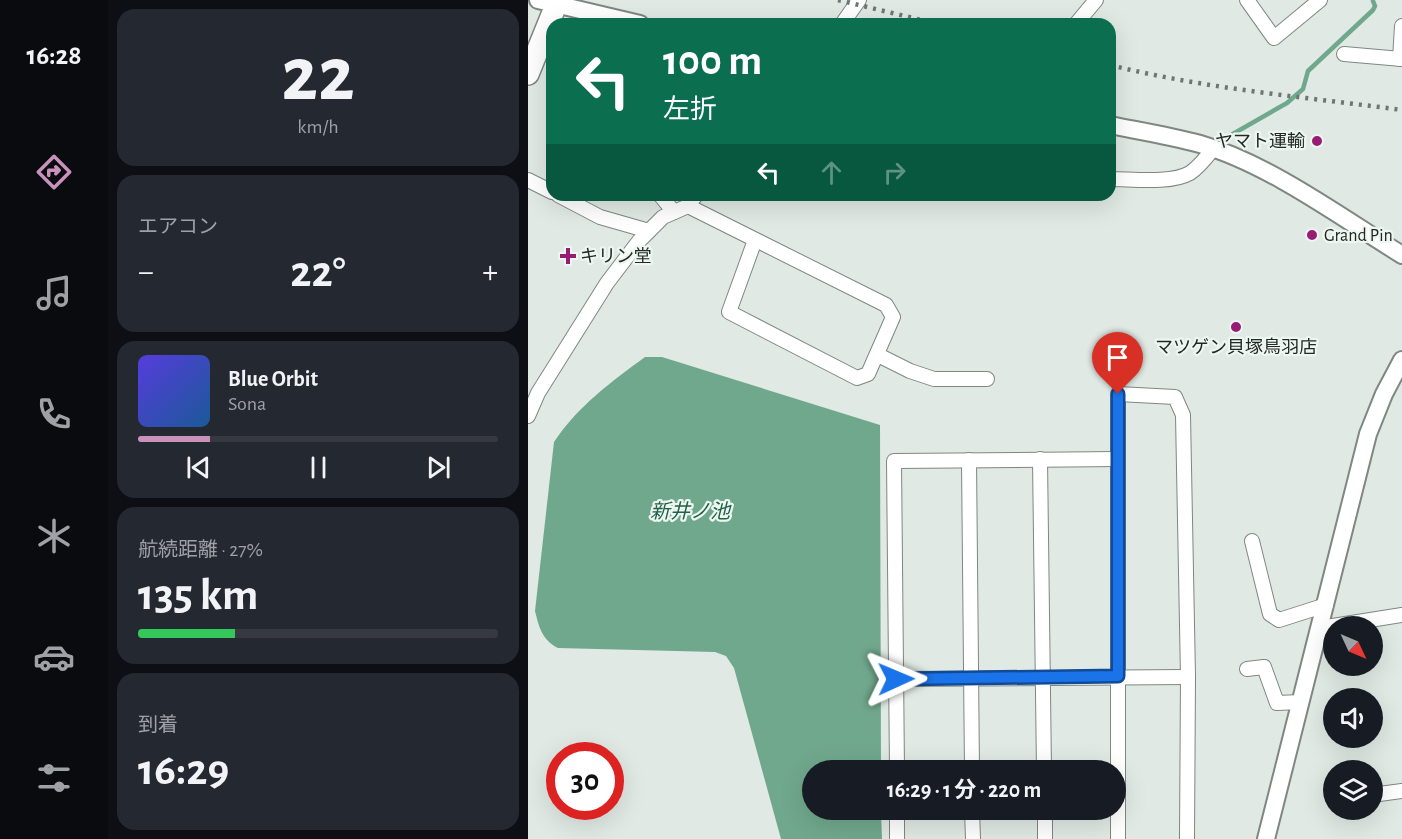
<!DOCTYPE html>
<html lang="ja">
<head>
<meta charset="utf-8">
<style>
  :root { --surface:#171b24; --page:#242831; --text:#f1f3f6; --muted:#9ea1a6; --line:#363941; --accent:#c992bc }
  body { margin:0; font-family:"Alegreya Sans","Noto Sans JP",sans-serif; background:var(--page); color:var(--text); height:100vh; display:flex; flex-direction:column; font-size:22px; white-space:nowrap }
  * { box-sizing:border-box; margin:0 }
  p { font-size:20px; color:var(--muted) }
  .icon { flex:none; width:33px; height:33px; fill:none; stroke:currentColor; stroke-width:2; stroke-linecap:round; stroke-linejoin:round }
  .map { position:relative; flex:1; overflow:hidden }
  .sheet { display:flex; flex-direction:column; gap:9px; padding:9px; background:#0d0f14; width:420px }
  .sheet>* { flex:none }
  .top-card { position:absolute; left:18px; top:18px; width:570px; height:183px; border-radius:18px; box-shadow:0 6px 24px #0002; background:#0b6e4f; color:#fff; overflow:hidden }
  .needle { width:39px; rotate:134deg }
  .tools { position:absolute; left:795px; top:616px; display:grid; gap:12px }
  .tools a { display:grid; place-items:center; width:60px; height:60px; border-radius:50%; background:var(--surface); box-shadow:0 6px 24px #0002; font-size:30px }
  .speed { position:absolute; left:18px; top:742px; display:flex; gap:12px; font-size:30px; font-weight:700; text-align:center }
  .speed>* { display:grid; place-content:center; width:78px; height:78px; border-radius:50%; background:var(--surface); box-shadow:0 6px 24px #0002; line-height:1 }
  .speed .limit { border:9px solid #d22; background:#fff; color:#111 }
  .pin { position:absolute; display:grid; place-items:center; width:51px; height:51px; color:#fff; margin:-62px -26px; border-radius:50% 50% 50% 0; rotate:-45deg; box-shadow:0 0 6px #0007 }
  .pin .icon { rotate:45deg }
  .me { position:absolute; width:66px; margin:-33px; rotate:89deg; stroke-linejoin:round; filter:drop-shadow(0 0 4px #0008) }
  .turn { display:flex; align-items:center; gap:21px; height:126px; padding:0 18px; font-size:27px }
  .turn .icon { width:78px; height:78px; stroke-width:2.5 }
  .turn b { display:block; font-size:42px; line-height:51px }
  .lanes { display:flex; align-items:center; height:57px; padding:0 18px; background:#0003; justify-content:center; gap:30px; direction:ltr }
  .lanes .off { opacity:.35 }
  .big { font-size:45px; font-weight:700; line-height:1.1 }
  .sheet .tile { flex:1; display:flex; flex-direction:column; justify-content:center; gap:9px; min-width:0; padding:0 21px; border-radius:18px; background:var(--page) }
  .sheet .dial { align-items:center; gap:0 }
  .dial b { font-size:78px; line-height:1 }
  .song { display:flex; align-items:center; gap:18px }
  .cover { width:72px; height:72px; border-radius:9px; background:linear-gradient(135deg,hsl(250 70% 55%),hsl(210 70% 35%)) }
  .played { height:6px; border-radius:3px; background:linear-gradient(90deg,var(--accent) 20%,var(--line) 20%) }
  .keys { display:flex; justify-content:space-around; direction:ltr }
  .heat { display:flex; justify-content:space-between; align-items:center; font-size:33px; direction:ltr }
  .charge { height:9px; border-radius:4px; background:linear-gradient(90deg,#34c759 27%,var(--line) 0) }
  .trip { position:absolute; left:274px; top:760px; width:324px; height:60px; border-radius:30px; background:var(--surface); box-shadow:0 6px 24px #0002; font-weight:700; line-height:60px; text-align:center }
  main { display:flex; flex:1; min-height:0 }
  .tab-bar { display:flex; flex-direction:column; width:108px; justify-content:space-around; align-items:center; background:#090b0e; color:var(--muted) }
  .tab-bar .icon { width:42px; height:42px }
  .tab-bar .current { color:var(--accent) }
  .tab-bar b { font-size:27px; color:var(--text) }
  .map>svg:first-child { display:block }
</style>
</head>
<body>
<main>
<nav class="tab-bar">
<b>16:28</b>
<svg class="icon current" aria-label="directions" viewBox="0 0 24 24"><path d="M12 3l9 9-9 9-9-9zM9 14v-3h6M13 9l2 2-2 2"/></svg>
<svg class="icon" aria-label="music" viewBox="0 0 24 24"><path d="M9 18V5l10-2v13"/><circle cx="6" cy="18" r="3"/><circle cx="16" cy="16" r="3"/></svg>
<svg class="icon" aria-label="phone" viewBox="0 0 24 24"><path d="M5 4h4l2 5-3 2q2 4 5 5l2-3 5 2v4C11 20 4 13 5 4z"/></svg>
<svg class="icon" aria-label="climate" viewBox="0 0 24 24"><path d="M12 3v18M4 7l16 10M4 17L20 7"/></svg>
<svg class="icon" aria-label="car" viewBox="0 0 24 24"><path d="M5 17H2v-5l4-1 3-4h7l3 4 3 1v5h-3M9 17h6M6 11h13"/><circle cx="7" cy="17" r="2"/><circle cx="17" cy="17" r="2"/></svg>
<svg class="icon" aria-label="filters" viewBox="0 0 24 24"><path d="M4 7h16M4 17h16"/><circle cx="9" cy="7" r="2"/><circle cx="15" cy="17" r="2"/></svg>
</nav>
<section class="sheet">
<div class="tile dial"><b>22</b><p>km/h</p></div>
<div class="tile"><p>エアコン</p>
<div class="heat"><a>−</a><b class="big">22°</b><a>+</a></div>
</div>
<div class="tile">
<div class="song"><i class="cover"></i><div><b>Blue Orbit</b><p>Sona</p></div></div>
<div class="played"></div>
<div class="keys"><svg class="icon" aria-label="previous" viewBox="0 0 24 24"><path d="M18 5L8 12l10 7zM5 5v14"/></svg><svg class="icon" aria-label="pause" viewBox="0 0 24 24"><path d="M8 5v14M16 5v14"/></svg><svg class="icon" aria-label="next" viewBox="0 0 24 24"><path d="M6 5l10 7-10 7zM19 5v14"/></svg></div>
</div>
<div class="tile"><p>航続距離 · 27%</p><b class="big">135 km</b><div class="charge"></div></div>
<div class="tile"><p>到着</p><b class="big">16:29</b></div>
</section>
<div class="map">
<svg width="874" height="839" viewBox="0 0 874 839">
  <rect width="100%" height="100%" fill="#e0e9e4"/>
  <path fill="#70a88d" d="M117,357H134L352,425L353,771H285V810H353L354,839H253L206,668L198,656L187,652L30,648C14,640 11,627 7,611L26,442C50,406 83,382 117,357Z"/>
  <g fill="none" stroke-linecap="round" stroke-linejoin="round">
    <path stroke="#70a88d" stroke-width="4.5" d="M696,139L759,103L775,89L780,71L845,10L847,6L845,1"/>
    <g stroke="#7f8783" stroke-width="16">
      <g id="minor">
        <path d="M719,0L746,38L792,0"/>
        <path d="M314,24L331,0"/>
        <path d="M548,24L568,0"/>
        <path d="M816,54L874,59"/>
        <path d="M872,59L874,26"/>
        <path d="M582,179C604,179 643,184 662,173C671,167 678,158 685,149"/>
        <path d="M0,180L24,192"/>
        <path d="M30,195L72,217L121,231"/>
        <path d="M132,195L146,212"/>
        <path d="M160,206L358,305L365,317L340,374L329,378L201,312L227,240"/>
        <path d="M350,355L382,371L406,379H459"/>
        <path d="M0,416L10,393L79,283L111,241L135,217L160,206L168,195"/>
        <path d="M512,459L516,771"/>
        <path d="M441,460L444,771"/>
        <path d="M724,541L742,614L751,620L798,605"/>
        <path d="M792,628L874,615"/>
        <path d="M719,669L736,667L749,703L773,702"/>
        <path d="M368,679L660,677"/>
        <path d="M369,771L366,461L590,459"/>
        <path d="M844,795L874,791"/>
        <path d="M369,810V839"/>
        <path d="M444,810L445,839"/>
        <path d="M517,810V839"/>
        <path d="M590,839V394L647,397L655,415L660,677L659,839"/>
      </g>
    </g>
    <g stroke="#7f8783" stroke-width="20">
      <g id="tertiary">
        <path d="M10,0L112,24"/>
        <path d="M582,125C612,131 643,136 672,144C741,164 813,217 874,255"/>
        <path d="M738,839L840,434L856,394L874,360"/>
      </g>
    </g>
    <g stroke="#7f8783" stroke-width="24">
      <path id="primary" d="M0,74L30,0"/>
    </g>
    <use href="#minor" stroke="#fff" stroke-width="14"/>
    <use href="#tertiary" stroke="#fff" stroke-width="16"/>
    <use href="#primary" stroke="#fff" stroke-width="21"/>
    <g stroke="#6f7572" stroke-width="4.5" stroke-dasharray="3 6" stroke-linecap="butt">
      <path d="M310,0L410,24"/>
      <path d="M582,65C678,89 777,97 874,110"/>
    </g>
  </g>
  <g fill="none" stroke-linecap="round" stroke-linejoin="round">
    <g stroke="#114b97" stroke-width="15">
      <path id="route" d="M368,679L590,676V394"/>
    </g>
    <use href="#route" stroke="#1a73e8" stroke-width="10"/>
  </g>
  <g fill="#981c74" stroke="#edf6f1" stroke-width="2">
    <circle cx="789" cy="141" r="6"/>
    <circle cx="784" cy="235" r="6"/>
    <path d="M37 247h6v6h6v6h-6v6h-6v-6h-6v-6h6z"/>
    <circle cx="708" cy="327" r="6"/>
  </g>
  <g text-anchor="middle" stroke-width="4.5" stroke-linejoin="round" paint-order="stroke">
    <g font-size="18" fill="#242826" stroke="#edf6f1" text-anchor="start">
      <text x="777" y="147" text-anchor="end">ヤマト運輸</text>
      <text x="796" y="241">Grand Pin</text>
      <text x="52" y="262">キリン堂</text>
      <text x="708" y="353" text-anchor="middle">マツゲン貝塚鳥羽店</text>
    </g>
    <g font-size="20" font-style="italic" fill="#206247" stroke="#edf6f1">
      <text x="162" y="518">新井ノ池</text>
    </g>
  </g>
</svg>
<div class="tools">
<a><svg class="needle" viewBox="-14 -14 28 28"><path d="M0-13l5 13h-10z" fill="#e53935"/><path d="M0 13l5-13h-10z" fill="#9ea1a6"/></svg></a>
<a><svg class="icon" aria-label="sound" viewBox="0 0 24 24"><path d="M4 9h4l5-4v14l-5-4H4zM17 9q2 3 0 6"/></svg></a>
<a><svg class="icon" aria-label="layers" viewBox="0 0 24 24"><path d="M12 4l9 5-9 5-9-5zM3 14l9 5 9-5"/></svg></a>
</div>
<div class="speed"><div class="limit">30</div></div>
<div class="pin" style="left:590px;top:394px;background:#d93025"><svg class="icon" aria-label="arrive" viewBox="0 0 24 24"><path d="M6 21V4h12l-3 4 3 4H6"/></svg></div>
<svg class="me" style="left:368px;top:679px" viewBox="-20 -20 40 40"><path d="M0-17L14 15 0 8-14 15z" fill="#1a73e8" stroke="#fff" stroke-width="4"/></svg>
<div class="trip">16:29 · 1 分 · 220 m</div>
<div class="top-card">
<div class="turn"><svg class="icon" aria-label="left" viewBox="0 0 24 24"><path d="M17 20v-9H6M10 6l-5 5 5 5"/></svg><div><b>100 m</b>左折</div></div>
<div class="lanes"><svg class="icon" aria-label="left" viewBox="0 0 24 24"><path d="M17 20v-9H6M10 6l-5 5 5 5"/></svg><svg class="icon off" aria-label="ahead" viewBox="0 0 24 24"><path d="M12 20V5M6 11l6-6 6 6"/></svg><svg class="icon off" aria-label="right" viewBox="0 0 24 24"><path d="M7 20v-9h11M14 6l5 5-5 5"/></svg></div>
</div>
</div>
</main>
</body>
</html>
